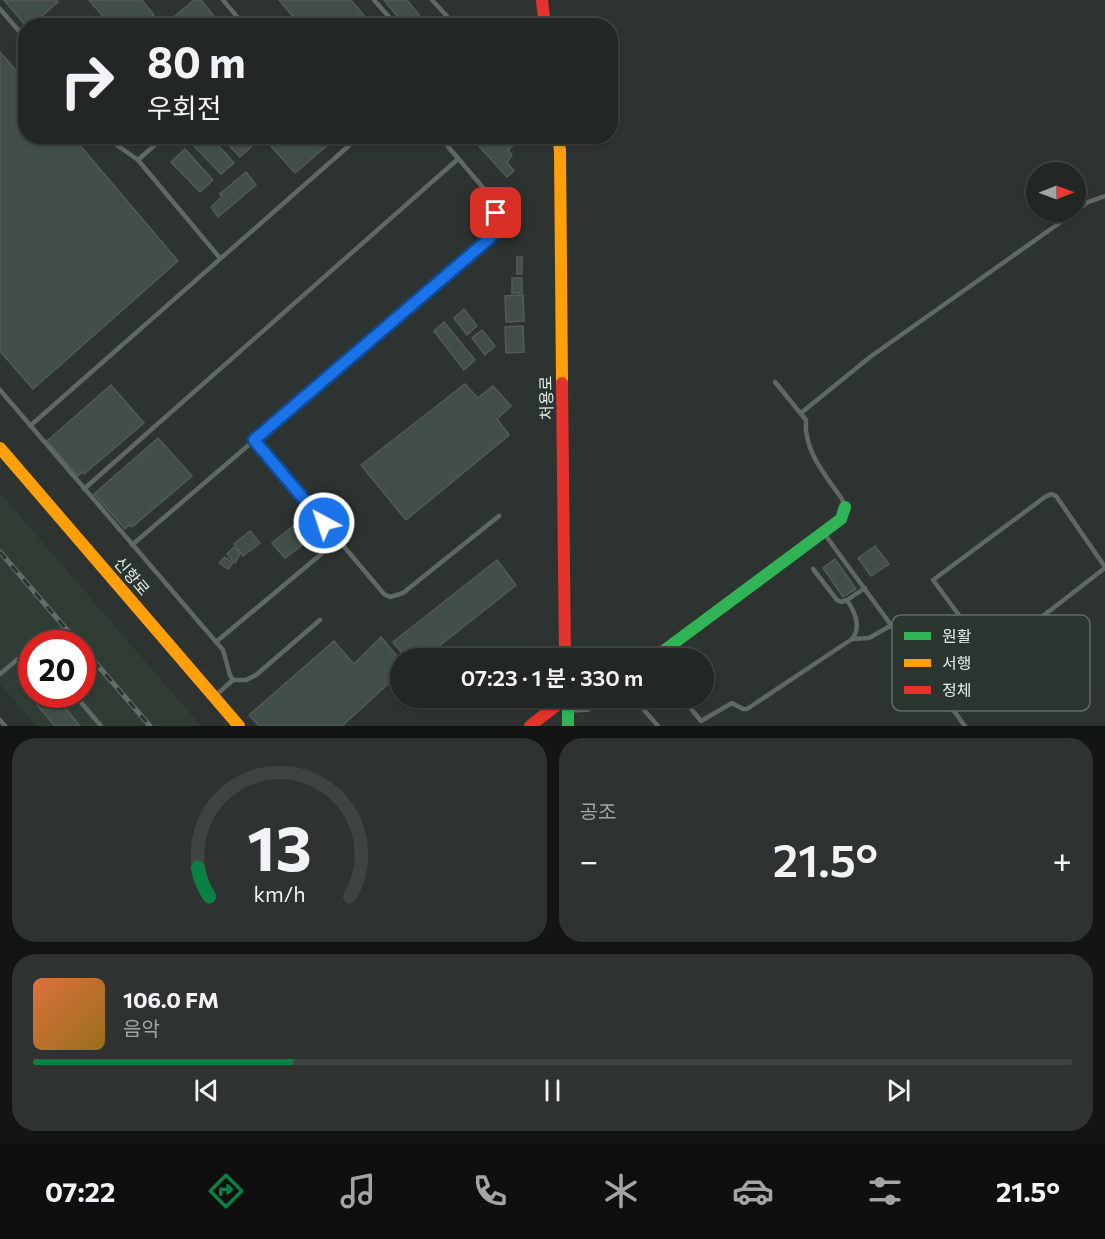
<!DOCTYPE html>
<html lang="ko">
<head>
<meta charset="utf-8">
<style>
  :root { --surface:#222624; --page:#2e3231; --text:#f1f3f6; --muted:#a2a5a6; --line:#3f4341; --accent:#0b8043 }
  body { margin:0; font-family:Commissioner,"Noto Sans KR",sans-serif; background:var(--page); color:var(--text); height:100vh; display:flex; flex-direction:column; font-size:22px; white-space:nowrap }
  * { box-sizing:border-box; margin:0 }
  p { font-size:20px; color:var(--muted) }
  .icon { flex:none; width:33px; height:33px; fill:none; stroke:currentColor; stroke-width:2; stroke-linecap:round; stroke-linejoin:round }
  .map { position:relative; height:726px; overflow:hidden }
  .drawer { display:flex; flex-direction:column; gap:12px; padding:12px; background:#131514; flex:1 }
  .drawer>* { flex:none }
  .hud { position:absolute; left:18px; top:18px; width:600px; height:126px; border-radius:24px; box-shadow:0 2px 4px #0004,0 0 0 2px var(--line); background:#222624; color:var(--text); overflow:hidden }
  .needle { width:39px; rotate:89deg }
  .fabs { position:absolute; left:1026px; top:162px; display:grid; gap:12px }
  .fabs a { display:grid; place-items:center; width:60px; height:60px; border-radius:50%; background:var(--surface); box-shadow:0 2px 4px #0004,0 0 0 2px var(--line); font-size:30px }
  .speed { position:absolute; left:18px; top:630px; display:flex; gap:12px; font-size:30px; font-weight:700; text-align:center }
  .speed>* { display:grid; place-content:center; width:78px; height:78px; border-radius:50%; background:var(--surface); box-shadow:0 2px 4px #0004,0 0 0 2px var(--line); line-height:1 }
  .speed .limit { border:9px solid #d22; background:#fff; color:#111 }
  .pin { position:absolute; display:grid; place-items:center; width:51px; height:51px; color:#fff; margin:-26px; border-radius:12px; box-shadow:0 3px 9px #0006 }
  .me { position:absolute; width:66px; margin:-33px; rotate:320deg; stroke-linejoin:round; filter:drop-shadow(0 0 4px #0008) }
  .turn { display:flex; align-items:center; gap:21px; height:126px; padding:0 30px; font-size:27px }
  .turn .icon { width:78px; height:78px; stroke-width:2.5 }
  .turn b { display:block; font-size:42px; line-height:51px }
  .big { font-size:45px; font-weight:600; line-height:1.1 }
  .drawer .tile { flex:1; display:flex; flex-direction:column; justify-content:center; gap:9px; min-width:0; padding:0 21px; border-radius:24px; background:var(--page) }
  .drawer .dial { align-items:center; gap:0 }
  .dial svg { height:156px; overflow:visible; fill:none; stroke:var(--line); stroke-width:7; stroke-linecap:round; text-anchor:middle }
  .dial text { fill:var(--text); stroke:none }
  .song { display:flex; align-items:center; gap:18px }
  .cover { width:72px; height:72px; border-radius:9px; background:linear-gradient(135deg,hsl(20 70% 55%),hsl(40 70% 35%)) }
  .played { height:6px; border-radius:3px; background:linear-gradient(90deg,var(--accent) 25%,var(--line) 25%) }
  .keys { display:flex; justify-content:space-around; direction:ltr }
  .heat { display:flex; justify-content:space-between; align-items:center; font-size:33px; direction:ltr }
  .drawer .tiles { flex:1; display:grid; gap:12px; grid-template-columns:1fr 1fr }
  .tile:last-child { grid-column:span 2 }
  .trip { position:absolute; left:390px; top:648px; width:324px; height:60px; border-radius:30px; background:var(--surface); box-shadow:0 2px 4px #0004,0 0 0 2px var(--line); font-weight:600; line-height:60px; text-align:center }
  .tabs { display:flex; height:96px; justify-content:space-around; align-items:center; background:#0e0f0e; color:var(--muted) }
  .tabs .icon { width:42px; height:42px }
  .tabs .current { color:var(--accent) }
  .tabs b { font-size:27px; color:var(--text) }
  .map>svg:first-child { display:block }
</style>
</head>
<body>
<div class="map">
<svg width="1105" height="726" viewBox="0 0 1105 726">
  <rect width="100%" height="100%" fill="#2d3330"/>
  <path fill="#2f3d35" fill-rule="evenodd" d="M0,493L201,726H36L0,684ZM32,644H82V694H32Z"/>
  <g fill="#414e49" stroke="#555a57" stroke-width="1.5">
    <path d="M4,0H56L58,2L30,26H26Z"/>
    <path d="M89,0H142L154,15L142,26H111Z"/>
    <path d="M194,0H201L222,26H169L167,23Z"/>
    <path d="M279,0H351L373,26H301Z"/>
    <path d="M384,0H407L428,26H405Z"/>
    <path d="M0,52L26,82V136H72L178,261L33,389L0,351Z"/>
    <path d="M200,136H210L234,163L221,174L192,144Z"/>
    <path d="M220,136H245L253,145L240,157Z"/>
    <path d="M277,136H338L295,173L269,144Z"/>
    <path d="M483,136H506L514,145L508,150L512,155L507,162L514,171L507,177L476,143Z"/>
    <path d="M185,149L213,180L200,192L171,162Z"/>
    <path d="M246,172L256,185L218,217L211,207L222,197L220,194Z"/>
    <rect x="517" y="257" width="5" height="17"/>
    <rect x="512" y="278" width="10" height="15"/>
    <path d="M523,295L524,321L506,322L505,296Z"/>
    <path d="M464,309L477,326L467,335L454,318Z"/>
    <path d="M444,322L475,360L464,370L434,331Z"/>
    <path d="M523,326L524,352L506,353L505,327Z"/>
    <path d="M482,330L495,346L485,355L472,338Z"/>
    <path d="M465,384L478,398L493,386L511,406L497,419L509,435L406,520L361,465Z"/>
    <path d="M111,385L144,423L84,474L82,472L78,476L47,441Z"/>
    <path d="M158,438L192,476L132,527L129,525L125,529L94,494Z"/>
    <path d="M302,519L315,535L285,558L272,543Z"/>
    <path d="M250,531L260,543L243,556L234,544Z"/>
    <path d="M875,546L889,564L871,576L858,558Z"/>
    <path d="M234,547L240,554L235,563L227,554Z"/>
    <path d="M225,557L233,563L228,569L219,563Z"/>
    <path d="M835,559L856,589L843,597L823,568Z"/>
    <path d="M497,560L516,585L424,658H406L393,642Z"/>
    <path d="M381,637L400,660V673L342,726H259L249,715L334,641L354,664Z"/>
    <path d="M32,691V694H54L80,726H55L28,694Z"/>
  </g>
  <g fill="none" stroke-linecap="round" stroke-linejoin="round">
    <g stroke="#606863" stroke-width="4.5">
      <path d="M223,0L245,26"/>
      <path d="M374,0L397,26"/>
      <path d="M432,0L456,26"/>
      <path d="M0,9L26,39"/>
      <path d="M109,136L117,145L138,160"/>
      <path d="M165,136L138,160L220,258"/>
      <path d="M1076,211L1088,202L1105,196"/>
      <path d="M775,382L806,420C803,450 826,476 842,499L845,507"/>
      <path d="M0,390L223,650L230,675L233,680H246L256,675L320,620"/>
      <path d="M801,413L870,357L1075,212"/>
      <path d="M30,426L360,136"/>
      <path d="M254,440L384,594L390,597L403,593L499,516"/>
      <path d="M84,489L458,159"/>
      <path d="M823,532L965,726"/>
      <path d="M132,545L490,238L497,224L491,197L439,136"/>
      <path d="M1105,567L1056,496L1051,494L1045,497L933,580L990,657L1105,568"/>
      <path d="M813,569L837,600L841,602L847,600"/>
      <path d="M852,639C862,627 855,612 847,600L865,588"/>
      <path d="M216,642L338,540"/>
      <path d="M909,648L990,657"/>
      <path d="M0,674L18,659H32"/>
      <path d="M74,694L101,726"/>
      <path d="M215,696L233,680"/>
      <path d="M612,698L621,706L634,704L643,698"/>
      <path d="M682,698L701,721L732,703L743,709H747L852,639L869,638L892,625"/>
      <path d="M637,702L658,726"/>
      <path d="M0,720L5,726"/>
    </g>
    <path stroke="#606863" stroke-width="8" d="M568,709L587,708L602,698"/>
    <g stroke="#30b455" stroke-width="12">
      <path d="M654,658L841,519L845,507"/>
      <path d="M568,698V726"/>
    </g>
    <g stroke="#ff9f0a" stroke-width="12">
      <path d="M558,136L560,151L562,383"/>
      <path d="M0,448L239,726"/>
    </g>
    <g stroke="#e5322d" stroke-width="12">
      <path d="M542,0L545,26"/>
      <path d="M562,383L565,658"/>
      <path d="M530,726L566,698"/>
    </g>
    <g stroke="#656b68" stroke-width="5">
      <g id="rail">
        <path d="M0,552L79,644"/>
        <path d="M82,647L150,726"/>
      </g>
    </g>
    <use href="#rail" stroke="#2b352f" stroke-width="3" stroke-dasharray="9" stroke-linecap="butt"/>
  </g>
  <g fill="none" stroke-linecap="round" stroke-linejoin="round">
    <g stroke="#114b97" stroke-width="15">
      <path id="route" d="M324,523L254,440L490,238L496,224V213"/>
    </g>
    <use href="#route" stroke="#1a73e8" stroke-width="10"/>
  </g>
  <g text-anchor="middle" stroke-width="6" stroke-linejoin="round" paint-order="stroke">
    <g font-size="16" fill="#e6ece8" stroke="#2b352f">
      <text transform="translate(546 398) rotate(-91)" y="6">처용로</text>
      <text transform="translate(132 576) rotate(49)" y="6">신항로</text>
    </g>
  </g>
  <rect x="892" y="615" width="198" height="96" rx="9" fill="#2b352f" stroke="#636c66" stroke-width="1.5"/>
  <rect x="904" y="632" width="27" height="8" fill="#30b455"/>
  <rect x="904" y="659" width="27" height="8" fill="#ff9f0a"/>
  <rect x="904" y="686" width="27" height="8" fill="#e5322d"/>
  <g font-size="16" fill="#e6ece8">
    <text x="942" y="642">원활</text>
    <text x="942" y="669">서행</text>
    <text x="942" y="696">정체</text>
  </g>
</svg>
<div class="fabs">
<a><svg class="needle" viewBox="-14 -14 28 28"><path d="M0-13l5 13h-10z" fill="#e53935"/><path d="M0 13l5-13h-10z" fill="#a2a5a6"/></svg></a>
</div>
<div class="speed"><div class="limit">20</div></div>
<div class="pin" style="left:496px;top:213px;background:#d93025"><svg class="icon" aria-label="arrive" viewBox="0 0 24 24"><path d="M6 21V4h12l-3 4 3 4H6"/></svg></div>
<svg class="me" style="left:324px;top:523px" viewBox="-20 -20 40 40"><circle r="17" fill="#1a73e8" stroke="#fff" stroke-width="3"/><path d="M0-11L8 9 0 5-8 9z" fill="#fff"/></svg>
<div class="trip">07:23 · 1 분 · 330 m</div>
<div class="hud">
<div class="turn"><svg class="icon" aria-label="right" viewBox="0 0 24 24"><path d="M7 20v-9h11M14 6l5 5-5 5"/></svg><div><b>80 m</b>우회전</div></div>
</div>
</div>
<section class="drawer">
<div class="tiles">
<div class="tile dial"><svg viewBox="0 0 100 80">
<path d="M14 69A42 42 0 1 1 86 69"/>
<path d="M14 69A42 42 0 0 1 8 54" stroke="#0b8043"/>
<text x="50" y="56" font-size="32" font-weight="700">13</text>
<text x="50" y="72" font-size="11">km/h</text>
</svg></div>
<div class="tile"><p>공조</p>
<div class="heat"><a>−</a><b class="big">21.5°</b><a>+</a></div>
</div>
<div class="tile">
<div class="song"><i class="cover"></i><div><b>106.0 FM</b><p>음악</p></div></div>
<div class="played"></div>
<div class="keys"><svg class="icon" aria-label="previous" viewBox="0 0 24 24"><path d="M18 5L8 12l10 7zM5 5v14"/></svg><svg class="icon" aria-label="pause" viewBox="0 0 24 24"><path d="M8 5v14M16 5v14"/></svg><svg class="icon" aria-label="next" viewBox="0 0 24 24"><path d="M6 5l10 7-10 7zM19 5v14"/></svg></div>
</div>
</div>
</section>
<nav class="tabs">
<b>07:22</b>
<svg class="icon current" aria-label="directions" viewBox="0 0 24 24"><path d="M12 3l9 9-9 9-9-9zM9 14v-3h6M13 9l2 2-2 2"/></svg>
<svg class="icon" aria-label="music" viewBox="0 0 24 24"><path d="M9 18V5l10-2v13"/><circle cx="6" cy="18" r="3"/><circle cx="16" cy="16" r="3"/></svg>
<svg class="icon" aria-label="phone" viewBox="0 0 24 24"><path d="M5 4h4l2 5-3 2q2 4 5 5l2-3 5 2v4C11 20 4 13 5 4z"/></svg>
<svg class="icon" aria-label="climate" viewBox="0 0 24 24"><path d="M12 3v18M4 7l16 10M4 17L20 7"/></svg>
<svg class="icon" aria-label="car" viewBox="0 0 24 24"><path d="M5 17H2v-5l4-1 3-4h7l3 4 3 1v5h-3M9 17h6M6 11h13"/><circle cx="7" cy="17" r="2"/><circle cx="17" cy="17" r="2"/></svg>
<svg class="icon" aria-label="filters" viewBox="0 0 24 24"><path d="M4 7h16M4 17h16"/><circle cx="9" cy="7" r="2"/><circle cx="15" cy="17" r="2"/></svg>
<b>21.5°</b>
</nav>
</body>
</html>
